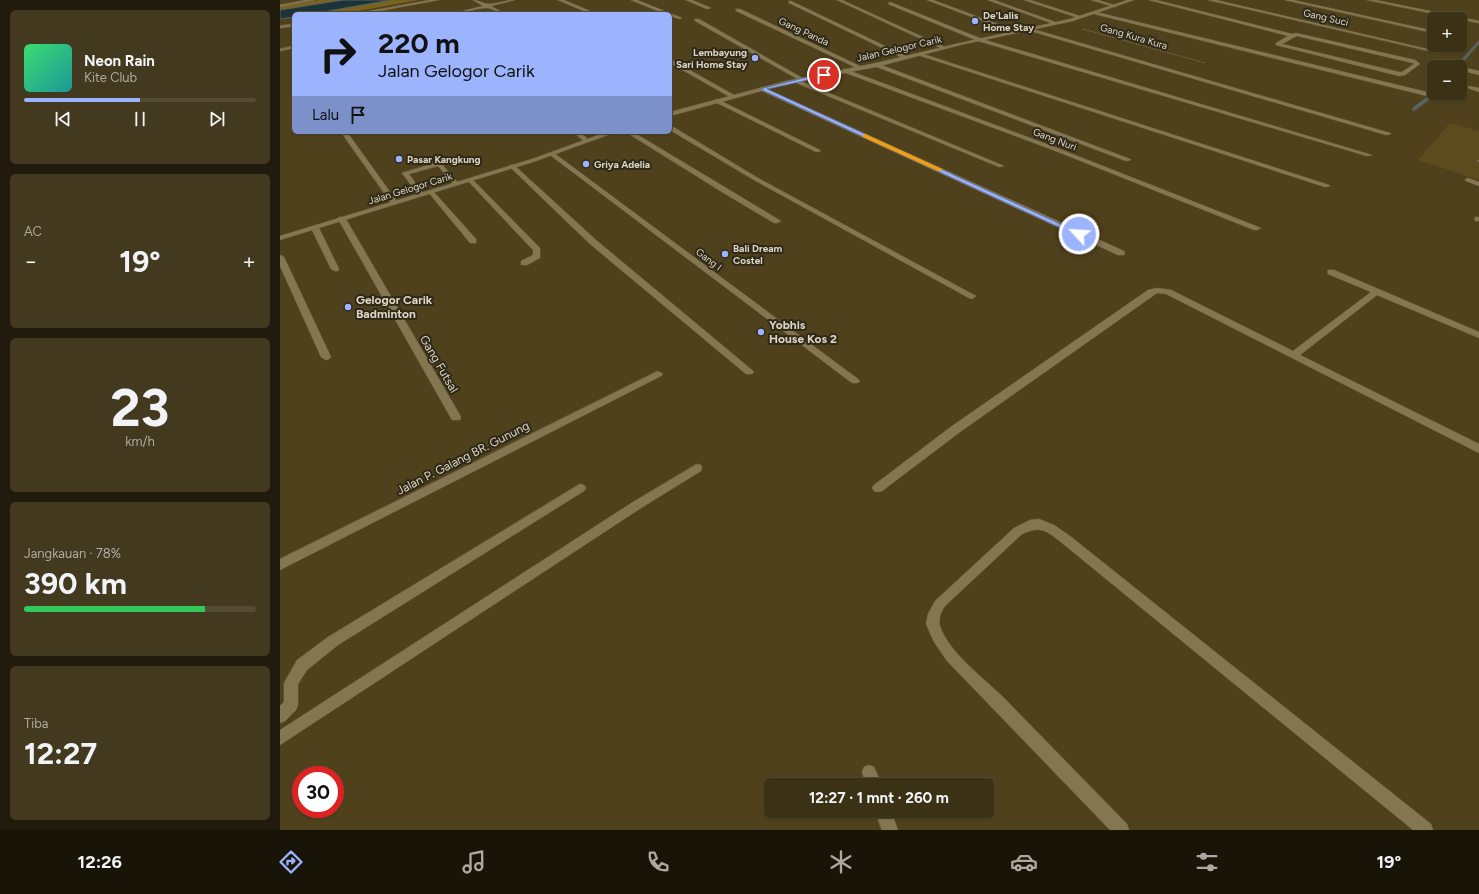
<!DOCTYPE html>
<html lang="id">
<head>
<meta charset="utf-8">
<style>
  :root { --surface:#3b3115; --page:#42391e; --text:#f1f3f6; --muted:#aca9a0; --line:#544c34; --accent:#9cb4fd }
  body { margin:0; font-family:Figtree,sans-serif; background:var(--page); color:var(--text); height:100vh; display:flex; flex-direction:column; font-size:15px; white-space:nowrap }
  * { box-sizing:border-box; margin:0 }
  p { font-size:13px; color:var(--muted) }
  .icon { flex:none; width:22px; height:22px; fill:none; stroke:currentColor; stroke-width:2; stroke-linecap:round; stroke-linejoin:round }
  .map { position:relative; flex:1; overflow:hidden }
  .drawer { display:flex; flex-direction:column; gap:10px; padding:10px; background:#201b0c; width:280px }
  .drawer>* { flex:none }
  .banner { position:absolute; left:12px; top:12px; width:380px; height:122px; border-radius:6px; box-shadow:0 1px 3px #0004,0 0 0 1px var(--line); background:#9cb4fd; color:#111; overflow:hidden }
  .fabs { position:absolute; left:1147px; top:12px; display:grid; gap:8px }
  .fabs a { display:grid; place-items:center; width:40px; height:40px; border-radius:6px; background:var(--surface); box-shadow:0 1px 3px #0004,0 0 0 1px var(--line); font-size:20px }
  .speed { position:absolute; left:12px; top:766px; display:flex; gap:8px; font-size:20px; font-weight:700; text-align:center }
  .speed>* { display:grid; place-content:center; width:52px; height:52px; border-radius:50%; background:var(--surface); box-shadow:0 1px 3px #0004,0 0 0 1px var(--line); line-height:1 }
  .speed .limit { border:6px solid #d22; background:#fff; color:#111 }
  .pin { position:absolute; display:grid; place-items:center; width:34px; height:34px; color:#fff; margin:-17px; border:2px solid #fff; border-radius:50%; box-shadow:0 1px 4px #0007 }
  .me { position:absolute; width:44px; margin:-22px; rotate:295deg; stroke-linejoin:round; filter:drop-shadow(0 0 3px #0008) }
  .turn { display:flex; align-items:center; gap:14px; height:84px; padding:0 20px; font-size:18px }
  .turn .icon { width:52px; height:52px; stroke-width:2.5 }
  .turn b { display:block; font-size:28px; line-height:34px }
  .then { display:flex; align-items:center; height:38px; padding:0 20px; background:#0003; gap:8px; font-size:15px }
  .big { font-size:30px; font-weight:700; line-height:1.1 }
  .drawer .widget { flex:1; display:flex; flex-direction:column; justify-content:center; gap:6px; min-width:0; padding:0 14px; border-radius:6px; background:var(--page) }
  .drawer .dial { align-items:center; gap:0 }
  .dial b { font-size:52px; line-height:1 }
  .song { display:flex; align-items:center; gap:12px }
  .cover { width:48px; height:48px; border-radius:6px; background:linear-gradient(135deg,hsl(140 70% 55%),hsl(180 70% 35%)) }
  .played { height:4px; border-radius:2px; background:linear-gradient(90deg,var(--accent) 50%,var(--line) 50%) }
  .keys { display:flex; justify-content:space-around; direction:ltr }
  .heat { display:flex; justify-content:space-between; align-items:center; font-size:22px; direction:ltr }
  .charge { height:6px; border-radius:3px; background:linear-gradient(90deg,#34c759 78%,var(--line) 0) }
  .trip { position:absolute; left:484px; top:778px; width:230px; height:40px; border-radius:6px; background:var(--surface); box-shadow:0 1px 3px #0004,0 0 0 1px var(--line); font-weight:700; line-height:40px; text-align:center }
  .tabs { display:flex; height:64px; justify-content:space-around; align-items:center; background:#181408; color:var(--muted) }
  .tabs .icon { width:28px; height:28px }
  .tabs .active { color:var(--accent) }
  .tabs b { font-size:18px; color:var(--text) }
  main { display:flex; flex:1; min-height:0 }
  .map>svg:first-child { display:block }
</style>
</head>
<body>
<main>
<section class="drawer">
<div class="widget">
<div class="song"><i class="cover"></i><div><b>Neon Rain</b><p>Kite Club</p></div></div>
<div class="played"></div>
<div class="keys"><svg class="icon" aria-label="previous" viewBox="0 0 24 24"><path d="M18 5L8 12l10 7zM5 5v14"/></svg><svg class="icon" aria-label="pause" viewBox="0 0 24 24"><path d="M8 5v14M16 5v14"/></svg><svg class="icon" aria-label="next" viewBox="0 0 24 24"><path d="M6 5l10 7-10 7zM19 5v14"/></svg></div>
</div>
<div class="widget"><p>AC</p>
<div class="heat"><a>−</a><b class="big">19°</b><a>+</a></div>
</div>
<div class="widget dial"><b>23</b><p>km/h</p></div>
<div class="widget"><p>Jangkauan · 78%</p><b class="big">390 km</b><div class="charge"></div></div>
<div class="widget"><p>Tiba</p><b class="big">12:27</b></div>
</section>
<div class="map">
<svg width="1199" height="830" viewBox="0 0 1199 830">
  <rect width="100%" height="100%" fill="#4f411c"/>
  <path fill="#5b4b1d" d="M1170,123L1199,131V180L1138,160Z"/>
  <g fill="#7a631e">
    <path d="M63,0L0,10V6L39,0Z"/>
    <path d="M111,0H139L61,14H31Z"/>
  </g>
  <path fill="#1c3337" stroke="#566461" d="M63,0H111L31,14H14V17L0,19V10Z"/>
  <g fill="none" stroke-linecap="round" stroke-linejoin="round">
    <path stroke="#566461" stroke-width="3" d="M1177,67L1199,42"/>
    <path stroke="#566461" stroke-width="4" d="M1134,109L1155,93"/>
    <g stroke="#6a603f" stroke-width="1">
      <g id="lane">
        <path d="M159,162L161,163L179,184L174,185L158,166L129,174L144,195L139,196L122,173Z"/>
        <path d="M32,226H35L39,228L59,269L58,271H55L51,269L31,228Z"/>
      </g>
    </g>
    <g stroke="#6a603f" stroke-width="1">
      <g id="street">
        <path d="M26,0H35L0,7V5Z"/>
        <path d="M193,0C199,0 203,4 209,4C217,4 226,0 235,0L211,6L225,14C218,14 214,8 207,8C200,7 181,14 171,14L203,6Z"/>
        <path d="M278,0H284L317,14H311Z"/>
        <path d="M351,0H357L402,18L400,19L390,16V14H385Z"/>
        <path d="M406,0H412L431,8L427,9Z"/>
        <path d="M557,0H562L667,48L663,49Z"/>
        <path d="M647,0H653L739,32L735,33Z"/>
        <path d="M708,0H714L778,23L774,24Z"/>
        <path d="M744,0H750L803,17L799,18Z"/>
        <path d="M811,0H818L837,6L835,7Z"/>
        <path d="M869,0H876L1012,34L1016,33L1135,60L1140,64L1125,75L1119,76L996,45V43L1008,36ZM1017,36L1133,63L1134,64L1122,72H1119L1002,44Z"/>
        <path d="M928,0H936L1160,52L1158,53Z"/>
        <path d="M1005,0H1013L1154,31V33Z"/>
        <path d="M1087,0H1095L1199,21V23Z"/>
        <path d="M509,1H511L630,58L625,59L509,3Z"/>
        <path d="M610,2L702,39L1092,155L1087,156L698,41L608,4Z"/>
        <path d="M456,9H460L584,68L579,69L456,11Z"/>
        <path d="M816,12L1151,93L1154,95L1151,97L814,14Z"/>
        <path d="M415,19H419L526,80L521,81L415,21Z"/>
        <path d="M749,28L1110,133L1111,134L1106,135L747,30Z"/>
        <path d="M14,46V48L0,51V49Z"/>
        <path d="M640,53L1049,185L1050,186L1045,187L638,55Z"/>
        <path d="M390,59L454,95L455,96L450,97L390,63Z"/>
        <path d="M596,63L850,159L851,160L846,161L594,66L593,65Z"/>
        <path d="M1186,68L1199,71V75L1184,71V69Z"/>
        <path d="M565,69L777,148L981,228L977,230H974L773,150L563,72V70Z"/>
        <path d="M514,80H518L724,166L719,167L514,82Z"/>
        <path d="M1188,86L1199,88V92L1188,88Z"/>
        <path d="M482,87L844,251L845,253L844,255H838L480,90L479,89Z"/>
        <path d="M437,99L540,150L541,151L536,152L435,102L434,101Z"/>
        <path d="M390,125L478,178L696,296L692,299L689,298L474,180L390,130Z"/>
        <path d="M61,132H67L118,203L116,204H112Z"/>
        <path d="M293,132H300L310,141L305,142Z"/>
        <path d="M346,132H353L501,221L497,223H494L442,192Z"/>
        <path d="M270,153H274L578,379L580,381L578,383H572L270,155Z"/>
        <path d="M230,165H234L316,240L472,370L474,372L472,374H466L310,244L230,167Z"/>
        <path d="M1188,178L1199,182V186L1186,181L1185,180Z"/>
        <path d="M188,179H192L260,248V258L247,265H241V261L253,255V250L188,181Z"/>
        <path d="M151,190L153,191L196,239V243H190L149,193L148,192Z"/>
        <path d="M59,217H62L66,219L181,417L180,420H172L58,219Z"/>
        <rect x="1195" y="217" width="4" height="4"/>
        <path d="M0,255L4,257L51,357L49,359L46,360L41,357L0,266Z"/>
        <path d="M1048,270H1054L1199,332V338L1097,295L1020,355L1199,444V453L886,294L877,293L680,432L602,491L598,492L594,491L592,488L594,485L672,426L868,290L877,288L891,290L1013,351L1091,292L1048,274Z"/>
        <path d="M378,371L383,374L381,376L0,570V559Z"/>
        <path d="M417,464L421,465L422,468L421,471L361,508L0,745V730L353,502Z"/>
        <path d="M300,484L304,485L306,488L304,491L58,645L27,670L18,684V705L16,710L5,721L0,723V706L4,702V683L17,660L48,637Z"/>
        <path d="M759,519L774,525L790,536L1151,824L1153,830H1133L782,543C767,531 761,525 742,534L665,606C661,612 658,618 660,626C669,653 704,678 724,698C765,740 806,782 847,824L849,830H830L667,661L654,642L646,624L648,614L655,601L734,528L750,520Z"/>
        <path d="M589,765L594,767L602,785H586L582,772L584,767Z"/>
        <path d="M595,811H611L618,830H602Z"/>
      </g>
    </g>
    <g stroke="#6a603f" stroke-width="1">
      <g id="secondary">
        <path d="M150,0H159L83,14H73Z"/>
        <path d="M848,0H854L793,21L680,45L596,67L507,84L390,116V112L506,81L596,63L680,43L790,19Z"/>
        <path d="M14,24V26L0,28V26Z"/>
        <path d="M327,132H336L256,161L0,240V236L252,159Z"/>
      </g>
    </g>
    <path stroke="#7b6f4f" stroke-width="1" stroke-dasharray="1.5 1" stroke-linecap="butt" d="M803,29L925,63"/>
    <path stroke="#7b6f4f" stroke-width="1.5" stroke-dasharray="2 1.5" stroke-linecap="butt" d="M1197,161H1199"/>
    <use href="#lane" fill="#847650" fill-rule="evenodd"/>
    <use href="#street" fill="#847650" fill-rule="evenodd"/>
    <use href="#secondary" fill="#847650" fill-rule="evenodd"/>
  </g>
  <path fill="#9cb4fd" stroke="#6575a4" d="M544,73L546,76L487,89L802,234L796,235L480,89Z"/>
  <path fill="#f59e0b" d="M585,134L662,169L663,170L658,171L583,137L582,136Z"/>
  <g fill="#9cb4fd" stroke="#2f2919" stroke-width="1.5">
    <circle cx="695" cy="21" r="4"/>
    <circle cx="475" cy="58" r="4"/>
    <circle cx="119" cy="159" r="4"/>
    <circle cx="306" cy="164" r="4"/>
    <circle cx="445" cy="254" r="4"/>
    <circle cx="68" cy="307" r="4"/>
    <circle cx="481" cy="332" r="4"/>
  </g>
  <g text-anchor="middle" stroke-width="4" stroke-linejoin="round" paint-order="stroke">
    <g font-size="10" font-weight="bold" fill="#ded6c2" stroke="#2f2919" text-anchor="start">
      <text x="703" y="19">De'Lalis<tspan x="703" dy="12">Home Stay</tspan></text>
      <text x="467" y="56" text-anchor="end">Lembayung<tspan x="467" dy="12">Sari Home Stay</tspan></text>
      <text x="127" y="163">Pasar Kangkung</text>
      <text x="314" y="168">Griya Adelia</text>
      <text x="453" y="252">Bali Dream<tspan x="453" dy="12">Costel</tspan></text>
    </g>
    <g font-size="10" fill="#ded6c2" stroke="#2f2919">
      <text transform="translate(1046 17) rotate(13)" y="4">Gang Suci</text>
      <text transform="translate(524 31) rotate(25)" y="4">Gang Panda</text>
      <text transform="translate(854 36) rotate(16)" y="4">Gang Kura Kura</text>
      <text transform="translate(619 48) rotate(-13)" y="4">Jalan Gelogor Carik</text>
      <text transform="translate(775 139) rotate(21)" y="4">Gang Nuri</text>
      <text transform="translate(130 188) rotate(-17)" y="4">Jalan Gelogor Carik</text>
      <text transform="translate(429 259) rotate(37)" y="4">Gang I</text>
    </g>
    <g font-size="12" font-weight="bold" fill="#ded6c2" stroke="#2f2919" text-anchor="start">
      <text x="76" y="304">Gelogor Carik<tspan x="76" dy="14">Badminton</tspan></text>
      <text x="489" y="329">Yobhis<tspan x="489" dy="14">House Kos 2</tspan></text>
    </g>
    <g font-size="12" fill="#ded6c2" stroke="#2f2919">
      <text transform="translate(159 364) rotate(60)" y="4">Gang Futsal</text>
      <text transform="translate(183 458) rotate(-27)" y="4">Jalan P. Galang BR. Gunung</text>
    </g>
  </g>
</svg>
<div class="fabs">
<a>+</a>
<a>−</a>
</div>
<div class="speed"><div class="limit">30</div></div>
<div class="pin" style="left:544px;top:75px;background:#d93025"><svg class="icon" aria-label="arrive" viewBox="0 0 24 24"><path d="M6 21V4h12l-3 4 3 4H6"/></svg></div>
<svg class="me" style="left:799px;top:234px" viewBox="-20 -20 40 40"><circle r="17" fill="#9cb4fd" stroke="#fff" stroke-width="3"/><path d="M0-11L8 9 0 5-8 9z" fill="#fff"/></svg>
<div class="trip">12:27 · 1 mnt · 260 m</div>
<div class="banner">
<div class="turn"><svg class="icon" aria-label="right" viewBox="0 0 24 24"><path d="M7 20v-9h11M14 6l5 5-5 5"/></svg><div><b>220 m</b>Jalan Gelogor Carik</div></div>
<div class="then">Lalu<svg class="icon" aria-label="arrive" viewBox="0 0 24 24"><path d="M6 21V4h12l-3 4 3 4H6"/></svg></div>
</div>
</div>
</main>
<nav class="tabs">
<b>12:26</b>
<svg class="icon active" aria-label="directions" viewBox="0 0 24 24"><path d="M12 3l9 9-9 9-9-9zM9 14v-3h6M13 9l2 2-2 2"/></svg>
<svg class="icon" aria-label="music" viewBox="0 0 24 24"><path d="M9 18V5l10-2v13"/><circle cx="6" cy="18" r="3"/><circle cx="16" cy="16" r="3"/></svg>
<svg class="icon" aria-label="phone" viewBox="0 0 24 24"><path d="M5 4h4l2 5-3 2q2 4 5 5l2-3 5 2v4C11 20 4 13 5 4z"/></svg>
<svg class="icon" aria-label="climate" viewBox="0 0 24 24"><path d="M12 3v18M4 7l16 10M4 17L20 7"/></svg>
<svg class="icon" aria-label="car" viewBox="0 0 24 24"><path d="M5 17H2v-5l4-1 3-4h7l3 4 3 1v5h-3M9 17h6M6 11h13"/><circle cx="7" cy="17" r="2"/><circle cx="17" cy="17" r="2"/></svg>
<svg class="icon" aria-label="filters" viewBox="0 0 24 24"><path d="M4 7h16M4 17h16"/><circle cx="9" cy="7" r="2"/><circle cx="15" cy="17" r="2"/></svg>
<b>19°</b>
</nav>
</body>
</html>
